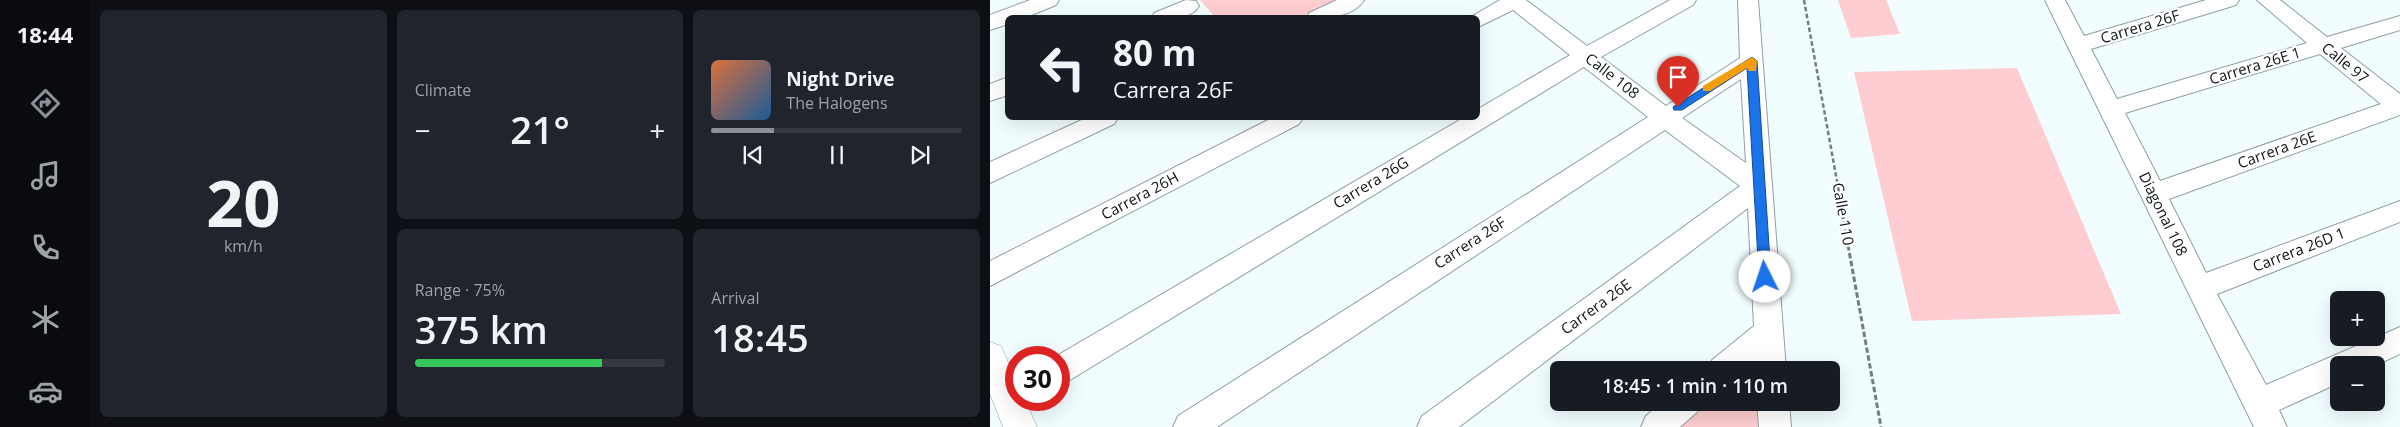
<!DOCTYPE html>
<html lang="en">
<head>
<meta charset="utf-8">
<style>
  :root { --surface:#171b24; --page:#20242c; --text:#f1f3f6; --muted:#9ea1a6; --line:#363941; --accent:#8c9099 }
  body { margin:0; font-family:"Open Sans",sans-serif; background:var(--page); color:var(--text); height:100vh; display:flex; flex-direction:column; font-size:19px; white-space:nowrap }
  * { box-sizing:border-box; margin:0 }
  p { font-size:16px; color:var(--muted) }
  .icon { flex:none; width:28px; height:28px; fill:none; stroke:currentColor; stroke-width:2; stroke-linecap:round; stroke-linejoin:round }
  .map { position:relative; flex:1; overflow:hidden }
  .panel { display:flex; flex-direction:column; gap:10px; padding:10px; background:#0d0f14; width:900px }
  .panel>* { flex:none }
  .guide { position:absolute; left:15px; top:15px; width:475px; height:105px; border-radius:8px; box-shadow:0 5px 20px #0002; background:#171b24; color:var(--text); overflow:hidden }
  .fabs { position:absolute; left:1340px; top:291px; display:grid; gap:10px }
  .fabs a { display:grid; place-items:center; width:55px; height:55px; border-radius:8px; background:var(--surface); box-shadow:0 5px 20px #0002; font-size:25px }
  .speed { position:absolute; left:15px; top:346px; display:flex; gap:10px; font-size:25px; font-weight:700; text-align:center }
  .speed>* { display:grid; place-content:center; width:65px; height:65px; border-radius:50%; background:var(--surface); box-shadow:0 5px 20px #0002; line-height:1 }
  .speed .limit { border:8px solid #d22; background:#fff; color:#111 }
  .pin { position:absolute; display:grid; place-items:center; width:42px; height:42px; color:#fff; margin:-51px -21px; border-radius:50% 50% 50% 0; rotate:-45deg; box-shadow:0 0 5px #0007 }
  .pin .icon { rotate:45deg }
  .me { position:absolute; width:55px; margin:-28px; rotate:356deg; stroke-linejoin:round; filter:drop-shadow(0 0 4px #0008) }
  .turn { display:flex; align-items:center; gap:18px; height:105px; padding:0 25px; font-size:22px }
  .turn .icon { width:65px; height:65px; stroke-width:2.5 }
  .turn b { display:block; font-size:35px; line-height:42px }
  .big { font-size:38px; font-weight:600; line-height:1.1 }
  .panel .tile { flex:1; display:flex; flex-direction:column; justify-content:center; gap:8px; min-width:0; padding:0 18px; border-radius:8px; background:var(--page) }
  .panel .dial { align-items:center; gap:0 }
  .dial b { font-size:65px; line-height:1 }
  .song { display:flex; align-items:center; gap:15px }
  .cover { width:60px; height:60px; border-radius:8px; background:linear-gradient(135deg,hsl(20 70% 55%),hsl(210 70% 35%)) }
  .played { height:5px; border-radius:2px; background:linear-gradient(90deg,var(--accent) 25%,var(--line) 25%) }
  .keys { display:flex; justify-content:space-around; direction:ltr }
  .heat { display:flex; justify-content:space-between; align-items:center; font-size:28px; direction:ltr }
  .charge { height:8px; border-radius:4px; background:linear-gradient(90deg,#34c759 75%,var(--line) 0) }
  .panel .tiles { flex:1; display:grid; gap:10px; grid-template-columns:repeat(3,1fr) }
  .tile:first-child { grid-row:span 2 }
  .trip { position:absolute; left:560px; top:361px; width:290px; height:50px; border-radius:8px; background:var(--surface); box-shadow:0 5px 20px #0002; font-weight:600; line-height:50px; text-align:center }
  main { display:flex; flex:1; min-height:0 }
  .tab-bar { display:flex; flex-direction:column; width:90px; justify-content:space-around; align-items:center; background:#090b0e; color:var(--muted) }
  .tab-bar .icon { width:35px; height:35px }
  .tab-bar .active { color:var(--accent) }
  .tab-bar b { font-size:22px; color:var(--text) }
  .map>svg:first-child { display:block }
</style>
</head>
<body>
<main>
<nav class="tab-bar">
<b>18:44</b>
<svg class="icon active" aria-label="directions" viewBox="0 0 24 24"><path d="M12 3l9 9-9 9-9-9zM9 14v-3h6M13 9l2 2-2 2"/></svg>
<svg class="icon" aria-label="music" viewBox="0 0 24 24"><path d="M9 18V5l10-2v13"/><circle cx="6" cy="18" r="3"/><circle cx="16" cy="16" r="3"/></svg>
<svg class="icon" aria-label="phone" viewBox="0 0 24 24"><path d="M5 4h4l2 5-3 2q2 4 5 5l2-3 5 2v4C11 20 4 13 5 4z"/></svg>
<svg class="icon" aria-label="climate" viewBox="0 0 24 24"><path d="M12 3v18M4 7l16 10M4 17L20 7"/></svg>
<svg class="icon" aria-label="car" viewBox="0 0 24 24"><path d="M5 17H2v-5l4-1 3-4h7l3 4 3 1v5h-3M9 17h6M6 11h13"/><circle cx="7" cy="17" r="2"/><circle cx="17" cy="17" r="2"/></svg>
</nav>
<section class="panel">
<div class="tiles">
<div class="tile dial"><b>20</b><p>km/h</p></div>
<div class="tile"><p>Climate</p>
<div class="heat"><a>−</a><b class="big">21°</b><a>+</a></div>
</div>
<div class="tile">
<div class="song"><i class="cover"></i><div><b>Night Drive</b><p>The Halogens</p></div></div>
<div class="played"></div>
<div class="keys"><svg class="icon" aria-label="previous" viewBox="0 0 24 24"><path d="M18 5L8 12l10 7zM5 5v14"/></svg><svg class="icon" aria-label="pause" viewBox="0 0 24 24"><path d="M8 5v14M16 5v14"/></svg><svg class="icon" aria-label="next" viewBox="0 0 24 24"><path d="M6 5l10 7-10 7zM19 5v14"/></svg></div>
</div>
<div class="tile"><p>Range · 75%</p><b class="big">375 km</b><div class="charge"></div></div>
<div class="tile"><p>Arrival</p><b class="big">18:45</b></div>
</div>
</section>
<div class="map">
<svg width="1410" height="427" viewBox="0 0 1410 427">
  <rect width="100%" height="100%" fill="#f1fdfe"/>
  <g fill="#fdcdd1">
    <path d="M210,0H347L309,18L225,17Z"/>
    <path d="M848,0H896L910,34L861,38Z"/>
    <path d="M1027,68L1131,314L922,321L864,72Z"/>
    <path d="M696,403H783L785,427H667Z"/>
  </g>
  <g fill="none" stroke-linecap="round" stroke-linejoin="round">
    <g stroke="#8e9fa2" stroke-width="2">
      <g id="minor">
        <path d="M40,0H69L66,5L34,18H18V24L0,30V15Z"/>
        <path d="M196,0L206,1L209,6C200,21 177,18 162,18L164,13Z"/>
        <path d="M347,0H374C363,18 336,18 317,18L319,13Z"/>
        <path d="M510,0H536L597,46L680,0H706L703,5L611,57L676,106L750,58L748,0H768L796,370H766L765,361L755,370H718L722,360L764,326L758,208L469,427H427L432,416L750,186L675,130L227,427H183L188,416L658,117L594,67L80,380L69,384V358H63L473,118H488V109L580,55L523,10L488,27V18H479ZM751,79L756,163L692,118Z"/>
        <path d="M1055,0H1075L1094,36L1216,0H1249L1246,5L1101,49L1127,99L1317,43L1267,0H1290L1337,37L1410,16V30L1351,48L1410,94V115L1179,199L1216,273L1410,201V222L1227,294L1276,385L1410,327V354L1386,365H1349V383L1289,410L1297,427H1264ZM1330,54L1391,104L1170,181L1135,113Z"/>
        <path d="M18,77V95L0,101V84Z"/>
        <path d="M96,118H128L124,124L0,183V162Z"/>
        <path d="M282,118H313L309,124L0,286V261Z"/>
        <path d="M672,402H711L707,412L690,427H651L656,416Z"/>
        <path d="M767,402H799L801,427H769Z"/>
      </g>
    </g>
    <g stroke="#8e9fa2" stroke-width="1">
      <path id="tertiary" d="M0,342L11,346L26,380V400H35L47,427H13L0,394Z"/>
    </g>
    <path stroke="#757e7f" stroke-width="2.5" stroke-dasharray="4.5 2.5" stroke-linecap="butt" d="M814,0L849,192"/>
    <path stroke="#757e7f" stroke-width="3" stroke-dasharray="5.5 2.5" stroke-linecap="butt" d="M848,190L891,427"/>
    <use href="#minor" fill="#fff" fill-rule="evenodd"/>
    <use href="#tertiary" fill="#fff" fill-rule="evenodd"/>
  </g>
  <path fill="#1a73e8" stroke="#114b97" d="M762,57L767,61L781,277L775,282L769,277L757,68L692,110H684L683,107Z"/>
  <path fill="#f59e0b" d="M762,57L767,61L766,71H759L757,68L720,91H713V86Z"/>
  <g text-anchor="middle" stroke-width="4.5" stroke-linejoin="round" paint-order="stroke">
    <g font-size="15" fill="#0e1516" stroke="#fff">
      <text transform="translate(1150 27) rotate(-17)" y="5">Carrera 26F</text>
      <text transform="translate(1355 63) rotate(39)" y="5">Calle 97</text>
      <text transform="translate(1265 66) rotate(-17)" y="5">Carrera 26E 1</text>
      <text transform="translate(622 76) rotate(38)" y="5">Calle 108</text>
      <text transform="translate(1287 150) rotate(-20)" y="5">Carrera 26E</text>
      <text transform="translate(381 183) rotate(-31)" y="5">Carrera 26G</text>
      <text transform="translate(150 196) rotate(-28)" y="5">Carrera 26H</text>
      <text transform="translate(853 214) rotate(80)" y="5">Calle 110</text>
      <text transform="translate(1173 214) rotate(64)" y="5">Diagonal 108</text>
      <text transform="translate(480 243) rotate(-33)" y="5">Carrera 26F</text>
      <text transform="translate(1309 250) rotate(-21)" y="5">Carrera 26D 1</text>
      <text transform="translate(606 307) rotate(-36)" y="5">Carrera 26E</text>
    </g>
  </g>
</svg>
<div class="fabs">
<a>+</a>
<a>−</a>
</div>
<div class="speed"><div class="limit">30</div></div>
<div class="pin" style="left:688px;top:107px;background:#d93025"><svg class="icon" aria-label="arrive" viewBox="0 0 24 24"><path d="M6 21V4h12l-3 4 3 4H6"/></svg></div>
<svg class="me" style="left:775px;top:277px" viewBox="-20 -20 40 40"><circle r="19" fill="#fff"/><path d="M0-13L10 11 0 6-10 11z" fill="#1a73e8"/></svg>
<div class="trip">18:45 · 1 min · 110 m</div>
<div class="guide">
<div class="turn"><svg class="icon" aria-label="left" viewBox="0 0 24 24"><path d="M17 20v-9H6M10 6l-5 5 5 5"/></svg><div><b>80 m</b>Carrera 26F</div></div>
</div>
</div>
</main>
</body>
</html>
